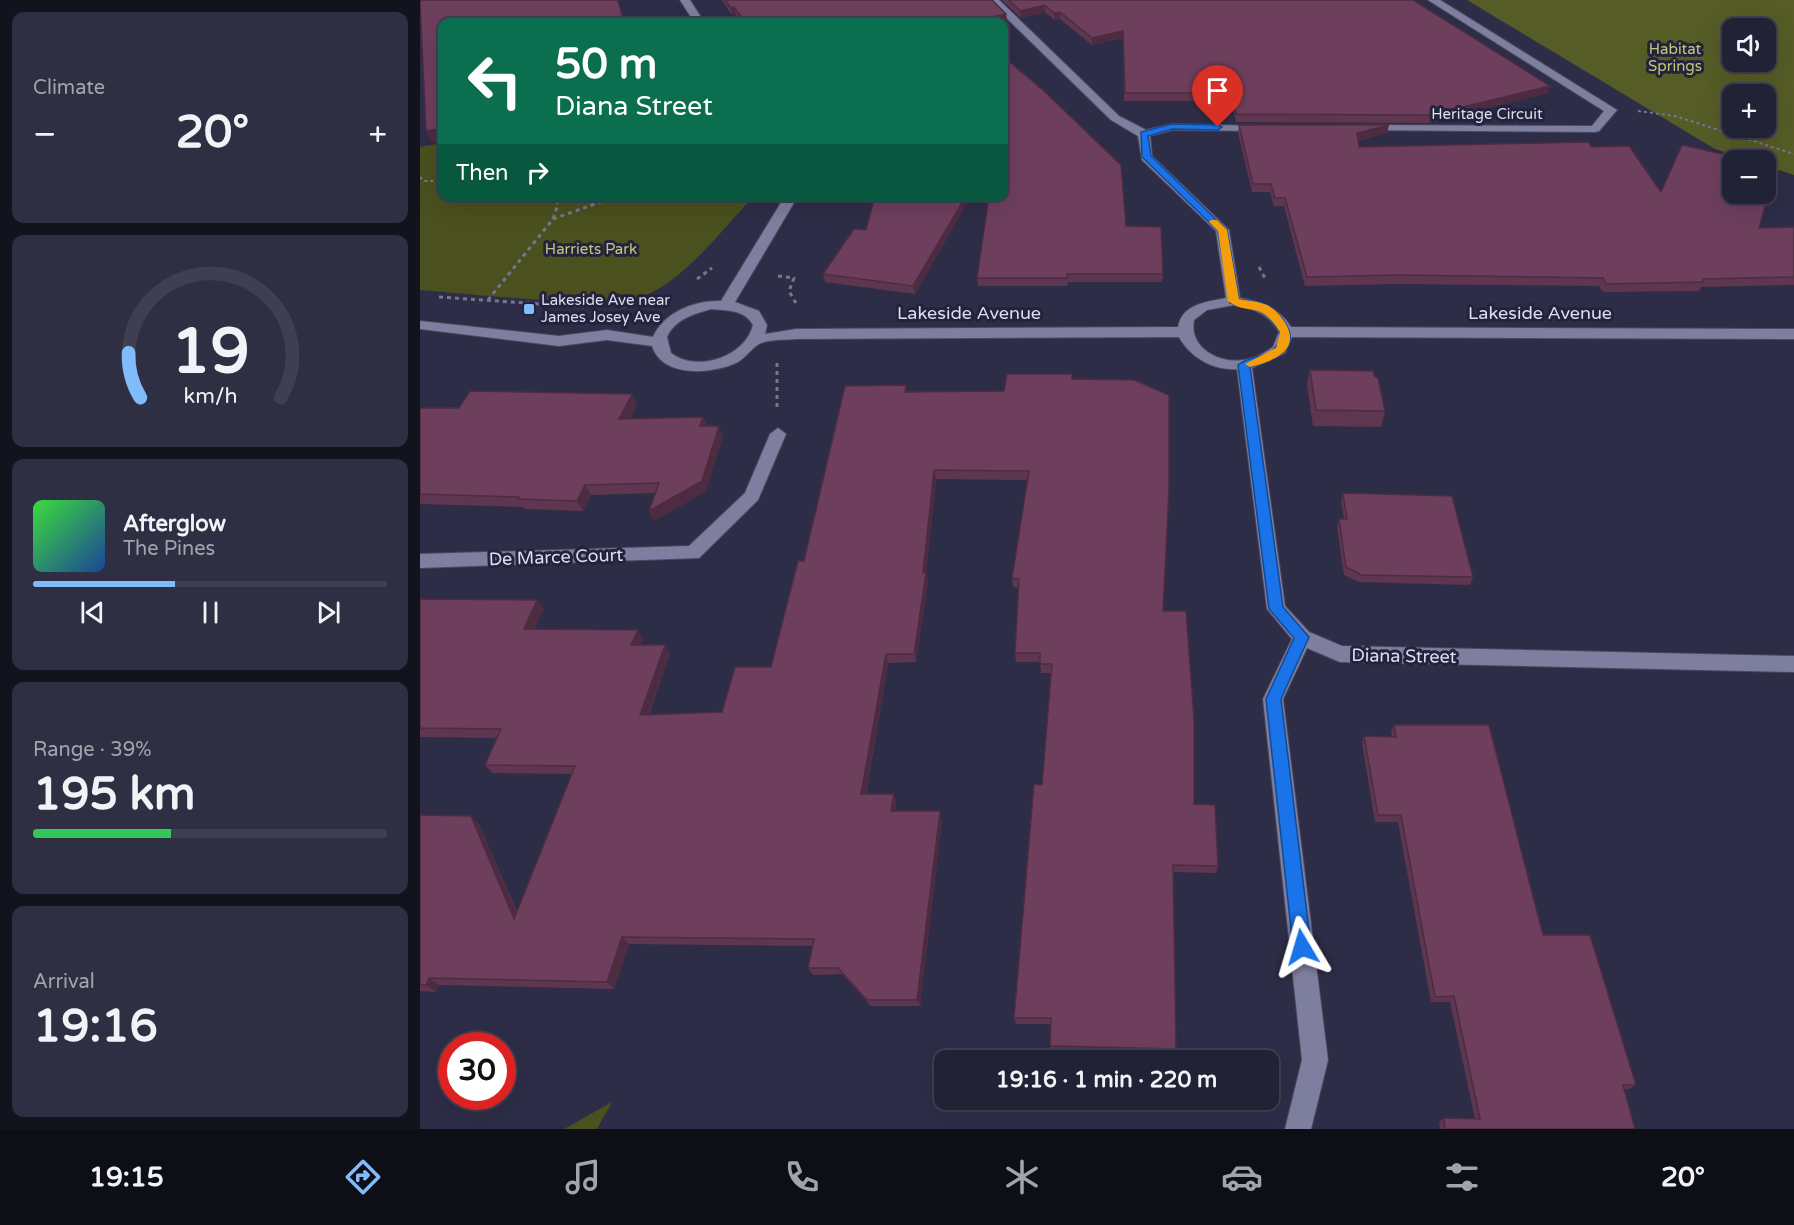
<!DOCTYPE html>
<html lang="en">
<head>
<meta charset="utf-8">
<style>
  :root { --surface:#222236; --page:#2e2f42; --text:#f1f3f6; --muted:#a2a4ad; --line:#3f3f51; --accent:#81bcfa }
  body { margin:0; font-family:"Varela Round",sans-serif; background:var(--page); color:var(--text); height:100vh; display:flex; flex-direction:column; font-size:22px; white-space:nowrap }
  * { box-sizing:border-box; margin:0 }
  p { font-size:20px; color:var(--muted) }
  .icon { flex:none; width:33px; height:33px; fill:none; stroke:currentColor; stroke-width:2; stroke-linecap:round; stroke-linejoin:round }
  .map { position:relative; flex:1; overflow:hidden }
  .side { display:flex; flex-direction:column; gap:12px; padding:12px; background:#13131e; width:420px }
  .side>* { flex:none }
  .top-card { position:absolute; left:18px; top:18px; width:570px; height:183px; border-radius:12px; box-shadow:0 6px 24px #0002,0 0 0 2px var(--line); background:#0b6e4f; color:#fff; overflow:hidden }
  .tools { position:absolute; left:1302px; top:18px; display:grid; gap:12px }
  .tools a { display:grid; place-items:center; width:54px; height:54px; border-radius:12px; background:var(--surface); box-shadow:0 6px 24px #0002,0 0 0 2px var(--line); font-size:30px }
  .speed { position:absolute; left:18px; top:1032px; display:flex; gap:12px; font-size:30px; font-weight:700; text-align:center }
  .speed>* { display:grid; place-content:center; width:78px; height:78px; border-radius:50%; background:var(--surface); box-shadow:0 6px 24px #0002,0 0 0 2px var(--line); line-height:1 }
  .speed .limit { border:9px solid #d22; background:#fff; color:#111 }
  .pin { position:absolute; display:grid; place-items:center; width:51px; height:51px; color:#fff; margin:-62px -26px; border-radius:50% 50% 50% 0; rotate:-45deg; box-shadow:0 0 6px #0007 }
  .pin .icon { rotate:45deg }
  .me { position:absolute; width:66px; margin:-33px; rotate:353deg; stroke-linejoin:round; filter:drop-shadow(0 0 4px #0008) }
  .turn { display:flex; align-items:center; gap:21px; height:126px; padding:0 18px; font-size:27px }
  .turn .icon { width:78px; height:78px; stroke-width:2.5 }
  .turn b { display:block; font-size:42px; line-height:51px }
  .then { display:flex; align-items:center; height:57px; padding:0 18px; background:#0003; gap:12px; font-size:22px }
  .big { font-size:45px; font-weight:700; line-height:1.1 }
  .side .card { flex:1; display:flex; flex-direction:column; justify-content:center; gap:9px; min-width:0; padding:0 21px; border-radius:12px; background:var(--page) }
  .side .dial { align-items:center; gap:0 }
  .dial svg { height:156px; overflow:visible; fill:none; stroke:var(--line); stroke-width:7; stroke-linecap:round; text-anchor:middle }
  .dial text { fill:var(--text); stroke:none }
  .song { display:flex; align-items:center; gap:18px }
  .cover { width:72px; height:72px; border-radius:9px; background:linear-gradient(135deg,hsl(120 70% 55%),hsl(220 70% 35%)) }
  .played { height:6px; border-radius:3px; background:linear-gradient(90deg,var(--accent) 40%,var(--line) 40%) }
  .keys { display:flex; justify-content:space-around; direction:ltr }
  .heat { display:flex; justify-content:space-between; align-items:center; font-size:33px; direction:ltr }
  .charge { height:9px; border-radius:4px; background:linear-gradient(90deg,#34c759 39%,var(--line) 0) }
  .trip { position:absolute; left:514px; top:1050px; width:345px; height:60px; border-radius:12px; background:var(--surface); box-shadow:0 6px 24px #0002,0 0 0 2px var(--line); font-weight:700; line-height:60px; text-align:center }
  .tabs { display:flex; height:96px; justify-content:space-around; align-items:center; background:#0e0e16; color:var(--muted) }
  .tabs .icon { width:42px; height:42px }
  .tabs .selected { color:var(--accent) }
  .tabs b { font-size:27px; color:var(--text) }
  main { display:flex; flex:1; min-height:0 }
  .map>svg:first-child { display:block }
</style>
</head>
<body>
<main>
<section class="side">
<div class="card"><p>Climate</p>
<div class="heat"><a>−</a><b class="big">20°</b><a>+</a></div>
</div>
<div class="card dial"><svg viewBox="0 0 100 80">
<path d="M14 69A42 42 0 1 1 86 69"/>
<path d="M14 69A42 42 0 0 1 8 46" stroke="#81bcfa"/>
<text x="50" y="56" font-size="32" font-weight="700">19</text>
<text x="50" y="72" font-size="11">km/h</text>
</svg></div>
<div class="card">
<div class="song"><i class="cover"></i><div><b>Afterglow</b><p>The Pines</p></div></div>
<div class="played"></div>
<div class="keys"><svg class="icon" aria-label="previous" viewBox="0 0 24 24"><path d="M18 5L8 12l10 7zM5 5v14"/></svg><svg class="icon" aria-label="pause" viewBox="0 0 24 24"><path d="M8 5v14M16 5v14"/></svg><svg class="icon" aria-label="next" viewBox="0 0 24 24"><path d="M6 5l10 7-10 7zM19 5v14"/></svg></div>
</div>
<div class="card"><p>Range · 39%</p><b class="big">195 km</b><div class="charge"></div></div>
<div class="card"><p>Arrival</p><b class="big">19:16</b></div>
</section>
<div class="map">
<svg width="1374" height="1129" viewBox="0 0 1374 1129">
  <rect width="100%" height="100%" fill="#2e2d48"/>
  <g fill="#4a501e">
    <path d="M22,143V196L333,197C305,227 268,275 231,293C192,312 49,293 0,290V147Z"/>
    <path d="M192,1102L177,1129H144Z"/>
  </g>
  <path fill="#565c26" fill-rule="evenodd" d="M1047,0H1374V175L1346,166V160H1330L1295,149ZM1312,28H1346V62H1312ZM1312,94H1346V128H1312Z"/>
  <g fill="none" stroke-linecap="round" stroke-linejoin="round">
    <g stroke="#4a495f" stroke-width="2">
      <g id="minor">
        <path d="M260,0H270L284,22H274Z"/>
        <path d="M568,0H579L699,116L726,130L752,124L845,126L847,128L841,131L752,130L730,136L732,156L809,230L820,298C842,302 859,308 871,327L1374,329V339L872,337L865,353L832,368L865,606L889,632L922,646L1374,656V672L920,662L887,648L863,699L908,1060L891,1129H865L882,1060L843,699L872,639L847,609L817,369C793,371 770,357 759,337L376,339C366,340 348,339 339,344C332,348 326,357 318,362C293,374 243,379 232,346L187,340L139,346L0,329V321L139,336L187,330L233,337C244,312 275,300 301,301L365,196H378L315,302L339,311L347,325L345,334L376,329L758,327C762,304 786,302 806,298L796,231L722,160L718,136L691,120ZM814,305C833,308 849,314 859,332L853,347C847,351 840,356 832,358C806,367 768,351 774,320L787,310ZM291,309C307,311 324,309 333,325C325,357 277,373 251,353L247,337C255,319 274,314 291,309Z"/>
        <path d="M1008,0H1020L1197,110L1179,131L1175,132L940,130L938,128L944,125L1172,126L1184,111Z"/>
        <path d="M358,428L366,434L338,500L279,558L0,568V554L269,546L325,493L350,434Z"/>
      </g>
    </g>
    <g stroke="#76768d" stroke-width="2" stroke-dasharray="3 3" stroke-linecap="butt">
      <path d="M1218,111L1255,116L1374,154"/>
      <path d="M0,177L4,181H22"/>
    </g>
    <g stroke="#76768d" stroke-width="3" stroke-dasharray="4 4" stroke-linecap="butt">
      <path d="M133,219L197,196"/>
      <path d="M839,267L846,280"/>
      <path d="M358,276L374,278L369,291L377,305"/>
      <path d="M277,279L292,268"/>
      <path d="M19,297L164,307"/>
      <path d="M68,300L133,219L138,204L135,196"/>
      <path d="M201,307L232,300"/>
      <path d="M357,363V407"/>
    </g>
    <use href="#minor" fill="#7e7e9e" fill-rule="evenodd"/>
  </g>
  <g fill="#5f3650">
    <path d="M302,0H571L586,14L587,21L581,22H322L316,15H312Z"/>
    <path d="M582,0H993L1130,86L1128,93L1009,123L816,122L811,101H704L703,38L672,45L640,19L635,20L625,12L601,18Z"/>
    <path d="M819,125L967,133L938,141L939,147H1171L1241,192L1339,228L1374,227V285L1281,287L1279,291L1183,292L1179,286L977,284L885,286L864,206H854L850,192H832L818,133Z"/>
    <path d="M455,196H551L495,294L405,282L403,274L446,230Z"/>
    <path d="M706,226L743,274L742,282H648L647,286H558L557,278Z"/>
    <path d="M890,370L965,411L961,427L893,426L887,385Z"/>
    <path d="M652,379L743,611L774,804L798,866L796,873L753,872L756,1049L755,1054L630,1051V1046L631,1024H596L594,1018L622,785L631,673H621L620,662H596L595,653L599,588L593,587L592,578L608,480L516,479L506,573L508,582L496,662L468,663L446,794H474L476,802L475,811L522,819L500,1006H451L422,974L393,975L388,968L393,946L209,944L194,989L19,985L16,992L0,991V815L59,824L97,912L152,774L72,773L65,765L77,738L0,737V599L117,600L124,609L114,629L218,630L223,639L220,645L250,654L229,715L302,712L351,667L384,561L487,392L584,391Z"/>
    <path d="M217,404L210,419L283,417L287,426H299L303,436L286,491L234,521L229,511L236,493L171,495L163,511L104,509L103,507L0,504V408Z"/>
    <path d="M923,493L1053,577L1050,585L939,582L924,575L917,527L919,519H924L921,501Z"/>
    <path d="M974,725L1123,935L1216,1085L1209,1089H1204L1215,1129H1020L1019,1122L1024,1118L1055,1119L1030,1002H1011L978,822H955L942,743L944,736L972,737L971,732Z"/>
  </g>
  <g fill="#4d2c41">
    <path d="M625,5V12L601,18L600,11Z"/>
    <path d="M314,7L316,15H312L311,8Z"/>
    <path d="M640,12V19L635,20L634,13Z"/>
    <path d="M586,14L587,21L581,22H551Z"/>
    <path d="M703,31V38L672,45V38Z"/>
    <path d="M1130,86L1128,93L1009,123L1010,115Z"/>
    <path d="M969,125L967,133L936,141L937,133Z"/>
    <path d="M22,128V140L12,143L6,131Z"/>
    <path d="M546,196H551L495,294L493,286Z"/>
    <path d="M212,394L217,404L204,429L199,419Z"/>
    <path d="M283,417L287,427L280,426Z"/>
    <path d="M299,426L303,436L286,491L234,521L229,511Z"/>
    <path d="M514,470L516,479L505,579L506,573L508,582L496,662L494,654Z"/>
    <path d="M165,485L171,495L163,511L157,501Z"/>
    <path d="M117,600L124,609L110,638L104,629Z"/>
    <path d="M218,630L223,639L217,654L211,645Z"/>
    <path d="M245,645L250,654L225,724L220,715Z"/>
    <path d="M466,654L468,663L444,802L441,794Z"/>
    <path d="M474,794L476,802L474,819L471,811Z"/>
    <path d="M520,811L522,819L500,1006L497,1000Z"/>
    <path d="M51,816L59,824L102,926L94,919Z"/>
    <path d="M202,937L209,944L194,989L187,982Z"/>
    <path d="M9,978L19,985L16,992L6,985Z"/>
  </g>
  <g fill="#6e3f5d" stroke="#4d2c41" stroke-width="1.5">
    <path d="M0,0H198L204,22H22V128L6,131Z"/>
    <path d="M305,0H572L586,14L551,22H325L314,7L311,8Z"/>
    <path d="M589,0H993L1130,86L1010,115L816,114L811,93H705L703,31L672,38L640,12L634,13L625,5L600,11Z"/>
    <path d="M584,57L624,91L701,165L706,226L741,227L743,274H647V278H557L569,196H584Z"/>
    <path d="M819,125H969L937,133L939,147L1169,142L1171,147L1209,146L1241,192L1262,145L1329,160H1312V194H1346V164L1356,167L1339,228L1374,227V277L1283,279V282L1186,284L1183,278L979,275L887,277L865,198H855L851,184H833Z"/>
    <path d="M455,196H546L493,286L403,274L434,229L446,230Z"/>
    <path d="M890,370L953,371L955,377L958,378L965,411L896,410Z"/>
    <path d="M587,374H652V379L714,380L749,395V488L743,611H766L774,719V804L795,805L798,866L753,865L756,1049L630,1046L631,1018H594L614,784L622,785L632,664H620V653H595L599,579L592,578L609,471L514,470L503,573H506L494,654H466L441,794H474L471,811H520L497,1000H447L418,968H388L394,939L202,937L187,982L9,978L6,985H0V815L51,816L94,919L155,766L65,765L81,729L0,728V599L117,600L104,629L218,630L211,645H245L220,715L302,712L315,667H351L378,561H384L425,386L486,385L485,392L584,391Z"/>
    <path d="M50,391L212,394L199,419L283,417L280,426H299L282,481L229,511L239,483L165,485L157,501L98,499L99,497L0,494V408H39Z"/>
    <path d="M923,493L1032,496L1053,577L941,575L926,567L919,519H927Z"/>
    <path d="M974,725H1069L1123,935H1170L1216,1085H1203L1215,1129H1025L1024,1118L1060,1119L1034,996L1015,997L981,815H958L944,736L976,737Z"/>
  </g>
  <path fill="#1a73e8" stroke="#114b97" stroke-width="1.5" d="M752,124L798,125L802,127L798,130L752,129L728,136L731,156L807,230L819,299C828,301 838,301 847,305C855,309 859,314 864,321C884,351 853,360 830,367L863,607L889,637L861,699L891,947L888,954L882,956L876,954L873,947L846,699L874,638L849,609L818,365C834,351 858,363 860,332C845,308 835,309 810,303L798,231L722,157L721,132Z"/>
  <path fill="#f59e0b" d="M791,220H797L807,230L819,299C828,301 838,301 847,305C855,309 859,314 864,321C883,350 854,361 830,367L825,364L856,348L860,332C838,298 829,317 808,301L798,231L789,222Z"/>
  <rect fill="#81bcfa" stroke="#24233d" stroke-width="2" x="103" y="303" width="12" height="12" rx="3"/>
  <g text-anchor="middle" stroke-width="6" stroke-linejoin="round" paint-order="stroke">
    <g font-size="15" fill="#c0cb78" stroke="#24233d">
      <text x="1255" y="54">Habitat<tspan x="1255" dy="17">Springs</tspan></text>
      <text x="171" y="254">Harriets Park</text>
    </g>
    <g font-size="15" fill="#dddeef" stroke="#24233d">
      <text x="1067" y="119">Heritage Circuit</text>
    </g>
    <g font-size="15" fill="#dddeef" stroke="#24233d" text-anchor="start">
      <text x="121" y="305">Lakeside Ave near<tspan x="121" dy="17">James Josey Ave</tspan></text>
    </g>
    <g font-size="18" fill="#dddeef" stroke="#24233d">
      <text x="549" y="319">Lakeside Avenue</text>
      <text x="1120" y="319">Lakeside Avenue</text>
      <text transform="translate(136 557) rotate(-2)" y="6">De Marce Court</text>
      <text transform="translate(984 656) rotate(1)" y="6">Diana Street</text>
    </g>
  </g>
</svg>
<div class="tools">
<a><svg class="icon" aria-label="sound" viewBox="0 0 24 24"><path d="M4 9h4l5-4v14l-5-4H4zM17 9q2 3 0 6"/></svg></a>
<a>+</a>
<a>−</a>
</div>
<div class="speed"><div class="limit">30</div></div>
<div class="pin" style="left:798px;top:127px;background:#d93025"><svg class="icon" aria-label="arrive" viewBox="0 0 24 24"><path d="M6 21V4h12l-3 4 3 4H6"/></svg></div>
<svg class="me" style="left:882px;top:947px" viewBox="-20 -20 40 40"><path d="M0-17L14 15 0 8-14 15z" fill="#1a73e8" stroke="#fff" stroke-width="4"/></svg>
<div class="trip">19:16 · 1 min · 220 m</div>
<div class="top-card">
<div class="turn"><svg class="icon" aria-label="left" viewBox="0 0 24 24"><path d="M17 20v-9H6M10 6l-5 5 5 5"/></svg><div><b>50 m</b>Diana Street</div></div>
<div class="then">Then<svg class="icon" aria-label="right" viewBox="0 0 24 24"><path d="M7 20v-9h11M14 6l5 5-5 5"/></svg></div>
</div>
</div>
</main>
<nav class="tabs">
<b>19:15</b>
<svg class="icon selected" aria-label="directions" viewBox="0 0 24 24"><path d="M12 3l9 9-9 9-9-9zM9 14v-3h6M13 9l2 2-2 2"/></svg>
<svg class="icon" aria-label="music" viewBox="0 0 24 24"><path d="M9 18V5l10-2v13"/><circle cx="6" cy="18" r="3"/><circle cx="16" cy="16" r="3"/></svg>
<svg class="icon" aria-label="phone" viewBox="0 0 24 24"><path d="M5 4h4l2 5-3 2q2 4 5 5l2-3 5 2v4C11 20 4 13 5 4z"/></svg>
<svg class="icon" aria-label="climate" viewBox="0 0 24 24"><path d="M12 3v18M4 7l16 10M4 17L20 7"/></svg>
<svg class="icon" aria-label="car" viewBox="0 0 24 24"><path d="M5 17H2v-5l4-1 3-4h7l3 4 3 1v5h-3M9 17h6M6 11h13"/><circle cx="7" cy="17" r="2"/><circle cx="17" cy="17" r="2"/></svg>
<svg class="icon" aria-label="filters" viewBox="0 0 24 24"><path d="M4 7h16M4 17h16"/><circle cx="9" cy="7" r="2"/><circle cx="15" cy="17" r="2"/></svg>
<b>20°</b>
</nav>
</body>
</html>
